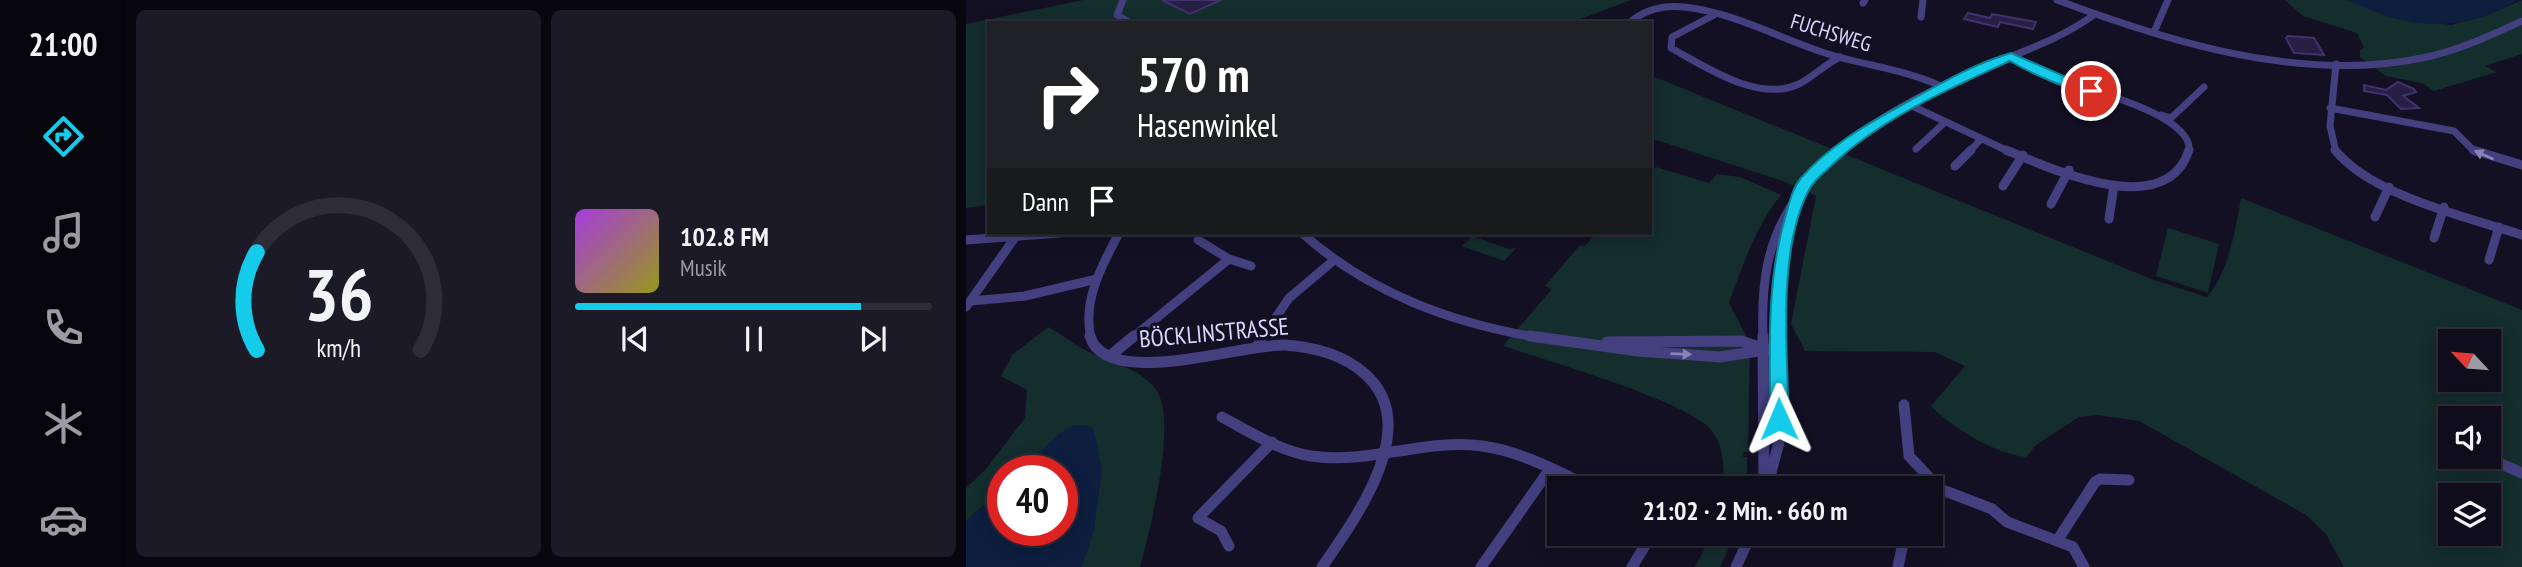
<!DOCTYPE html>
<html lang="de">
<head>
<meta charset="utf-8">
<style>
  :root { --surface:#0f0c1b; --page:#1d1a28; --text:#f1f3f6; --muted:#9b9ba3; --line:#2f2c3a; --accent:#14ccea }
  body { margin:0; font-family:"PT Sans Narrow",sans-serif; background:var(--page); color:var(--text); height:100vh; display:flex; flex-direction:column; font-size:26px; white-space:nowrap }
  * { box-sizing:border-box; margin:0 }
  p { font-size:23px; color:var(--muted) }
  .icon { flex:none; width:38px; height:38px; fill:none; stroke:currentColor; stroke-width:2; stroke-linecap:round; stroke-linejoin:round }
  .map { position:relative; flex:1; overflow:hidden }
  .details { display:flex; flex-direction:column; gap:10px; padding:10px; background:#08070f; width:840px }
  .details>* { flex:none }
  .banner { position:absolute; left:21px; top:21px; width:665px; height:214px; border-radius:0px; box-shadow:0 4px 18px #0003,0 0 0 2px var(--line); background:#202124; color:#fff; overflow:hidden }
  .needle { width:46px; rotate:296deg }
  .fabs { position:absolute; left:1472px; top:329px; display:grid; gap:14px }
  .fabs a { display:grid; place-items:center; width:63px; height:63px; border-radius:0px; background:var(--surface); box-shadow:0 4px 18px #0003,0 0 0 2px var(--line); font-size:35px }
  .speed { position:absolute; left:21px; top:455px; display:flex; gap:14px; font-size:35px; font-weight:700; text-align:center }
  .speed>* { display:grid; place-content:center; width:91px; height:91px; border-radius:50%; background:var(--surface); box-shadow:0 4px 18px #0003,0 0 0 2px var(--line); line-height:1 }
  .speed .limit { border:10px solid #d22; background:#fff; color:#111 }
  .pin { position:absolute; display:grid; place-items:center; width:60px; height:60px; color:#fff; margin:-30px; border:4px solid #fff; border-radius:50%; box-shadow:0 2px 7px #0007 }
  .me { position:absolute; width:77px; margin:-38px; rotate:359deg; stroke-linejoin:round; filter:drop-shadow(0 0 5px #0008) }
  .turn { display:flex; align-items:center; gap:24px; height:147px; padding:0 35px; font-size:32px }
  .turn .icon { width:91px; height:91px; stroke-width:2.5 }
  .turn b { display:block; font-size:49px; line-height:60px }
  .then { display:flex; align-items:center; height:66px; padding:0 35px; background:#0003; gap:14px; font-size:26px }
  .details .tile { flex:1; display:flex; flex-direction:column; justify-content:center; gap:10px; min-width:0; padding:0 24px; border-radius:10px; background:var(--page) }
  .details .dial { align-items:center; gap:0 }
  .dial svg { height:182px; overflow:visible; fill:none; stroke:var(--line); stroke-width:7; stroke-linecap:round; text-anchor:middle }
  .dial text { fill:var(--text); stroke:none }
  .song { display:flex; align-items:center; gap:21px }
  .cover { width:84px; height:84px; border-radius:10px; background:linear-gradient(135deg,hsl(280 70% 55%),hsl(60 70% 35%)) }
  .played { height:7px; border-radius:4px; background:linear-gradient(90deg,var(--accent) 80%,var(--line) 80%) }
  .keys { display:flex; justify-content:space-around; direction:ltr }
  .details .tiles { flex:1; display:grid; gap:10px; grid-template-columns:repeat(2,1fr) }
  .trip { position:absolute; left:581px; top:476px; width:396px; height:70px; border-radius:0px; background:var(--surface); box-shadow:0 4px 18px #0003,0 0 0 2px var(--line); font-weight:800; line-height:70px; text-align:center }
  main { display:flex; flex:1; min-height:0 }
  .menu { display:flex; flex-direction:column; width:126px; justify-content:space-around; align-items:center; background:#06050b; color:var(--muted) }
  .menu .icon { width:49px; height:49px }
  .menu .selected { color:var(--accent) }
  .menu b { font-size:32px; color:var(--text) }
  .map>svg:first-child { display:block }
</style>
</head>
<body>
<main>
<nav class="menu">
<b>21:00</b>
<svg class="icon selected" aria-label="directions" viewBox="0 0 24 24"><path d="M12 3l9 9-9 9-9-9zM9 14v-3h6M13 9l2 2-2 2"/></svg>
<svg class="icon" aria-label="music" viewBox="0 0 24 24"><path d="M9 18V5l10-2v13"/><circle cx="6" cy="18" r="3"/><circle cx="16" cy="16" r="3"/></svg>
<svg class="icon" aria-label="phone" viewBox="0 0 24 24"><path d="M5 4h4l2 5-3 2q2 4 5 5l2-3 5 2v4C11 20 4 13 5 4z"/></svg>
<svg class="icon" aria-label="climate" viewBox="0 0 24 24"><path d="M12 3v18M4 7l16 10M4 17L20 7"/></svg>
<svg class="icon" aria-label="car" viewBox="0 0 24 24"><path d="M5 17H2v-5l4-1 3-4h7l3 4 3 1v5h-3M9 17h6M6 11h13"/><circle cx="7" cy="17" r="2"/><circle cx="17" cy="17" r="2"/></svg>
</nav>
<section class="details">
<div class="tiles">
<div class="tile dial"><svg viewBox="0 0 100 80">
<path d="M14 69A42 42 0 1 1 86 69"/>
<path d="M14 69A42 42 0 0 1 14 26" stroke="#14ccea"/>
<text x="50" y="56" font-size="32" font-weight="700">36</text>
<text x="50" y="72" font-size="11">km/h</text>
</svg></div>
<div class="tile">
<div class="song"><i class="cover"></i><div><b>102.8 FM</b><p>Musik</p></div></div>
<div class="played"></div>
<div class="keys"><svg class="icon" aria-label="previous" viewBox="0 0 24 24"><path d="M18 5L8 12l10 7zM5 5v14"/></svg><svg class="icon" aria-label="pause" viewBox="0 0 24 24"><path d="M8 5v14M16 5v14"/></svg><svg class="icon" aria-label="next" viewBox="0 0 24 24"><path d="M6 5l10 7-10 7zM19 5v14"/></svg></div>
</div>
</div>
</section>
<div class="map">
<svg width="1556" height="567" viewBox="0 0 1556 567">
  <rect width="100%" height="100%" fill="#141024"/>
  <g fill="#142d2d" fill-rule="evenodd">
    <path d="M117,0H665L604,23H23V205L0,208V24Z"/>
    <path d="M1319,0H1382L1428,18L1485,25L1519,16L1556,0V54L1519,66L1531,72L1468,91L1456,83L1420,76L1394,57V50L1398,47L1391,33L1337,16Z"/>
    <path d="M684,75L1188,280L1241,297C1263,271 1269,231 1275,198L1556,310V567H1378L1360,534L1340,515L1173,421L1132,415L1113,417L1070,445L1060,457C1031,455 985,427 965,406L999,366L969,352L839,351L825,324L850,196L817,181L684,138ZM1484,341H1522V380H1484ZM1484,418H1522V457H1484ZM1484,495H1522V534H1484Z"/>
    <path d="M690,167L743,183L751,174L774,177L815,195C789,227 777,265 763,303L784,343L782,452H778L777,457H781V488H758C757,468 759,448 746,431C725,402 578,360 537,346L586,289L579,286L614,245L619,246L630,233H684V173Z"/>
    <path d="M1202,228L1253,244L1242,293L1190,276Z"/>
    <path d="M506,236L543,249L550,248L538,261L496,246Z"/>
    <path d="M82,327C95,334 106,343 119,350C142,362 172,367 189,388C213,418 184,530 174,567H0V488L19,470L59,418L61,390L35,376L46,355ZM37,471H96V530H37Z"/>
    <path d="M746,534H769L754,567H729Z"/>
  </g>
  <g fill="#0e1e3f">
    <path d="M1382,0H1552C1494,35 1441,29 1382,0Z"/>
    <path d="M108,425H120L128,429L136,470L128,531L116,567H0V521L37,487V530H96V471H54L93,434Z"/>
  </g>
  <g fill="#271e43" stroke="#40326d" stroke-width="2">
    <path d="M196,0H255L224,14Z"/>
    <path d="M1002,13L1024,18L1026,14L1070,22L1067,29L1034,22L1032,27L998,19Z"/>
    <path d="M1322,36L1348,38L1358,55L1328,53L1320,38Z"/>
    <path d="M1432,82L1448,89L1450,92L1437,96L1453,108L1435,109L1421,95L1398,91V85L1420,90Z"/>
  </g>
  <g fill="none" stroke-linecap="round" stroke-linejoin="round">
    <g stroke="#443f7f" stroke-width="7">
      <path d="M157,0L151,15L164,23"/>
      <path d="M1091,0C1203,42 1335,83 1456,58C1491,51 1524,36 1556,21"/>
      <path d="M897,3L899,0"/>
      <path d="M748,15L706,37L705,48C740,67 792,103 833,84C847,77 859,64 874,57"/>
      <path d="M955,17L957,0"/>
      <path d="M663,23C678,10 698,5 718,7C767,12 813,38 859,53C899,66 939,69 977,87"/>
      <path d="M1188,32L1202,0"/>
      <path d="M1045,57C1058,63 1070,71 1084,76C1113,88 1229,113 1223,152"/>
      <path d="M1370,64L1364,126L1370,152"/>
      <path d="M944,105L1044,152"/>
      <path d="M1364,108L1488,131L1509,152"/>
      <path d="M1195,115L1205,118L1238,87"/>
      <path d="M950,149L978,123"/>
      <path d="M871,152C916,112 973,86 1029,63C1063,49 1098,37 1129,14"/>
      <path d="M1003,152L1015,139"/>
    </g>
    <g stroke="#443f7f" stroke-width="9">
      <path d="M1040,150C1086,169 1200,222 1223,150"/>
      <path d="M1369,150C1406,196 1501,217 1556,235"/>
      <path d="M1507,150L1556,165"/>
      <path d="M989,166L1005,150"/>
      <path d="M1037,186L1057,155"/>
      <path d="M1085,204L1103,170"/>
      <path d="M1409,217L1423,187"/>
      <path d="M1143,219L1148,185"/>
      <path d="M336,233C403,293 485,323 574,338"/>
      <path d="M1468,238L1478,207"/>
      <path d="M0,240L94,233"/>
      <path d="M232,240L263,259L285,266"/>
      <path d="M1523,260L1533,227"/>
      <path d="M5,301L59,296L131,279"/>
      <path d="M0,307L50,236"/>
      <path d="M125,338C116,301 136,265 153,233"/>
      <path d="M166,338L263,259"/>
      <path d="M296,338L323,298L367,261"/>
      <path d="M797,338C795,285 800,240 832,196"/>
      <path d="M813,338C811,264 813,201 873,150"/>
    </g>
    <g stroke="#443f7f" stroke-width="11">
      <path d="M124,336C140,391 279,343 319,345C348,347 376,354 398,373C459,425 389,519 356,567"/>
      <path d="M564,336L672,351L754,357L812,348"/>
      <path d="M797,336L798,488"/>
      <path d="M641,342L775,341L796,348"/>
      <path d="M292,346L296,336"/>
      <path d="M144,356L168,336"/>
      <path d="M938,405L943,456L974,489L1026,509L1041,522L1107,547L1118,567"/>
      <path d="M256,417C284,432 313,451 345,456C401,465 459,438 516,446C555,451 592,472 627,488"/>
      <path d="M1528,461L1556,473"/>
      <path d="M801,488L813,442V336"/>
      <path d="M964,504L974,489"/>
      <path d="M1091,541L1129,482L1134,479L1163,480"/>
      <path d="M263,546L255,531L232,518L306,442"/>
      <path d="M515,567L584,469"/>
      <path d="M666,567L686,534"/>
      <path d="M770,567L785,534"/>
      <path d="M932,567L939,534"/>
    </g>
  </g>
  <defs><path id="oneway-solid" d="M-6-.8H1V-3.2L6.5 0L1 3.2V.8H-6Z" transform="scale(1.75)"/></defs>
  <g fill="#8883b7">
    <use href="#oneway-solid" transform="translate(1518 155) rotate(-156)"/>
    <use href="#oneway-solid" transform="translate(715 354) rotate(2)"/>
  </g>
  <path fill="#14ccea" stroke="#0d8598" stroke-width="2" d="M1045,53L1132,91C1120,100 1059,70 1044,61C982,89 916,118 866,165C859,172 849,179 844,188C811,247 821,353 823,419L813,427L807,424L804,419C804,350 800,284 819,218C823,204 826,189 835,178C862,147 899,125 934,106C969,87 1006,64 1045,53Z"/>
  <g text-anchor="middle" stroke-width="7" stroke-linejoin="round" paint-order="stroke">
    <g font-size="21" fill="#dcd6fc" stroke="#141024">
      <text transform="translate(865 33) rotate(17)" y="7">FUCHSWEG</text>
    </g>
    <g font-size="24" fill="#dcd6fc" stroke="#141024">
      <text transform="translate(248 333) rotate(-5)" y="8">BÖCKLINSTRASSE</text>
    </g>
  </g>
</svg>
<div class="fabs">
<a><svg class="needle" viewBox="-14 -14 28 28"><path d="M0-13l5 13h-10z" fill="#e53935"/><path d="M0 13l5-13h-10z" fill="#9b9ba3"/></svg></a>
<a><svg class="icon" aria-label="sound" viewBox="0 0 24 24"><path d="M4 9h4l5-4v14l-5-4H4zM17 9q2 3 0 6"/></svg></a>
<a><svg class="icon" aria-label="layers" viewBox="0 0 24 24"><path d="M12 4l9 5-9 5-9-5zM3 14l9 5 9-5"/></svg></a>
</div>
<div class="speed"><div class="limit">40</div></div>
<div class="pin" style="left:1125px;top:91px;background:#d93025"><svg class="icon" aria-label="arrive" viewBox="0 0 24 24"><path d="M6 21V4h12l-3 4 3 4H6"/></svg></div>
<svg class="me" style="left:813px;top:419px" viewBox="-20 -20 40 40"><path d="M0-17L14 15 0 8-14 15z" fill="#14ccea" stroke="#fff" stroke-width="4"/></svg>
<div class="trip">21:02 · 2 Min. · 660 m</div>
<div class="banner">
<div class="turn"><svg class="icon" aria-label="right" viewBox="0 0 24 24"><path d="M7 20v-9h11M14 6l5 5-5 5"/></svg><div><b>570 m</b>Hasenwinkel</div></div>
<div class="then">Dann<svg class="icon" aria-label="arrive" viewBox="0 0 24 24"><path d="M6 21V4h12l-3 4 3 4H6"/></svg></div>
</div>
</div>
</main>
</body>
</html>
